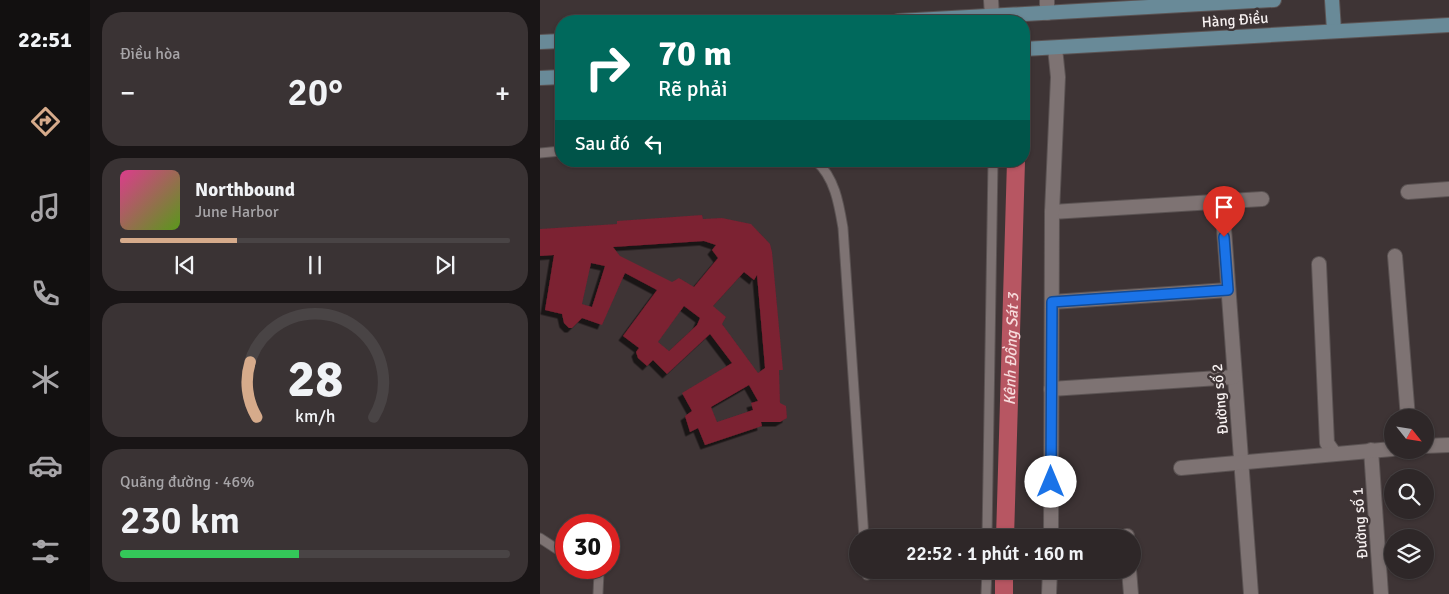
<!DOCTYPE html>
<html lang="vi">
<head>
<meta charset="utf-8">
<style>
  :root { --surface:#2e2728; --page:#3a3334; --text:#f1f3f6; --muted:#a7a5a8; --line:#494445; --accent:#d6ab8b }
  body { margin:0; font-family:Signika,sans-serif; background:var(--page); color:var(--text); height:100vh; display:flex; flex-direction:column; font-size:19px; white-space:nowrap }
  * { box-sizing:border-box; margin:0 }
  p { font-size:16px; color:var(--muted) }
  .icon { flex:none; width:28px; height:28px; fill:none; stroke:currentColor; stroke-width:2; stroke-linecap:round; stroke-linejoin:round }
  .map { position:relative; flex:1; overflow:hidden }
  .details { display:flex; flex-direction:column; gap:12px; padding:12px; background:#191516; width:450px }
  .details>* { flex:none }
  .hud { position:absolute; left:15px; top:15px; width:475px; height:152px; border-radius:20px; box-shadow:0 1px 4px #0004,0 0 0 1px var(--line); background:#00695c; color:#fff; overflow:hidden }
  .needle { width:32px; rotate:120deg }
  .tools { position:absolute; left:844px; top:409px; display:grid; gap:10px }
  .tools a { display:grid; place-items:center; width:50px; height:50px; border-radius:50%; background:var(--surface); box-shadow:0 1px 4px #0004,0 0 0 1px var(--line); font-size:25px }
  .speed { position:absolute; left:15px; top:514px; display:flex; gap:10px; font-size:25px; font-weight:700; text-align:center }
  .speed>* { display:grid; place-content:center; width:65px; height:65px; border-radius:50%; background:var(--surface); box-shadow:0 1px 4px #0004,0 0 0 1px var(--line); line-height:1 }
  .speed .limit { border:8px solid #d22; background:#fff; color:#111 }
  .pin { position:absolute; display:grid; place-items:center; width:42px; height:42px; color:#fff; margin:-51px -21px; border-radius:50% 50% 50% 0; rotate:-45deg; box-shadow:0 0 5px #0007 }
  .pin .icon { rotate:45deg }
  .me { position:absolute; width:55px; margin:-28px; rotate:0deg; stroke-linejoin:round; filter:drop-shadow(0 0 4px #0008) }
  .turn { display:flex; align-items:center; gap:18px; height:105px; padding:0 20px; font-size:22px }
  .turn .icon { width:65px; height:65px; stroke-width:2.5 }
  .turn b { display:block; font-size:35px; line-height:42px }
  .then { display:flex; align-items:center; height:48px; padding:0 20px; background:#0003; gap:10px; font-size:19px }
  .big { font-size:38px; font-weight:600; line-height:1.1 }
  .details .card { flex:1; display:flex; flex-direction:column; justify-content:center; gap:8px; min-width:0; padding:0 18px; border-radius:20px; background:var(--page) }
  .details .dial { align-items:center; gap:0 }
  .dial svg { height:130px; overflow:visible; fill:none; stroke:var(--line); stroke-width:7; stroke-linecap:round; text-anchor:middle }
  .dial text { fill:var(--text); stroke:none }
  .song { display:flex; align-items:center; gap:15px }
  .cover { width:60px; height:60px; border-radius:8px; background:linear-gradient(135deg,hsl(330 70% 55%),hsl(90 70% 35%)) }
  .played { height:5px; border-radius:2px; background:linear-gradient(90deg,var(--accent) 30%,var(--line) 30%) }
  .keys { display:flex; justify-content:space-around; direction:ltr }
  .heat { display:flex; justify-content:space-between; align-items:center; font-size:28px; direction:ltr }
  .charge { height:8px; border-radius:4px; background:linear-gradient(90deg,#34c759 46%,var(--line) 0) }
  .trip { position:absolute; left:309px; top:529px; width:292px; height:50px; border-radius:25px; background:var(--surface); box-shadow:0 1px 4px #0004,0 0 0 1px var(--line); font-weight:600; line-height:50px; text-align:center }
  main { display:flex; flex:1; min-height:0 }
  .dock { display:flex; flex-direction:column; width:90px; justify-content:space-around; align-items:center; background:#121010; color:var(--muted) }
  .dock .icon { width:35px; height:35px }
  .dock .active { color:var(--accent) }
  .dock b { font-size:22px; color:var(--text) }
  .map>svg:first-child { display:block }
</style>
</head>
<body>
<main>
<nav class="dock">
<b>22:51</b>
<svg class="icon active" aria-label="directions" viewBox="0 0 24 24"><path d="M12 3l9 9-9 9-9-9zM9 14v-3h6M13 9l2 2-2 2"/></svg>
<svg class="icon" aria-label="music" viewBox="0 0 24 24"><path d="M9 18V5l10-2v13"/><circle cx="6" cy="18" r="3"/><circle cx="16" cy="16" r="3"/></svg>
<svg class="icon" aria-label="phone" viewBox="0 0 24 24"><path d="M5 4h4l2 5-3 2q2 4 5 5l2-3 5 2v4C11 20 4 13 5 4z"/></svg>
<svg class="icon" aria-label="climate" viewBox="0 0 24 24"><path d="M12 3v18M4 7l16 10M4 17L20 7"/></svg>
<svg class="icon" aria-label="car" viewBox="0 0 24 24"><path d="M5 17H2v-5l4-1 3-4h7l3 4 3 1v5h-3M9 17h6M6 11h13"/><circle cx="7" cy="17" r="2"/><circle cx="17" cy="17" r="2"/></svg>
<svg class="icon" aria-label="filters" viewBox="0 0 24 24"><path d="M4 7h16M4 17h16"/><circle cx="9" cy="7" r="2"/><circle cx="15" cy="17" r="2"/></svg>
</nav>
<section class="details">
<div class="card"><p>Điều hòa</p>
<div class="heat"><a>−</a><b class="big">20°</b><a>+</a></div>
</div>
<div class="card">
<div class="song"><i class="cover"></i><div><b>Northbound</b><p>June Harbor</p></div></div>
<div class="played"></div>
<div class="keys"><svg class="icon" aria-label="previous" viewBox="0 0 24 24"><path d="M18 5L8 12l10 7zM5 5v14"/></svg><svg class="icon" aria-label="pause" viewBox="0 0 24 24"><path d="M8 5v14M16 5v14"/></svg><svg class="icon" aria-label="next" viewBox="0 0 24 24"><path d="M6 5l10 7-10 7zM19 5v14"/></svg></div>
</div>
<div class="card dial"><svg viewBox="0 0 100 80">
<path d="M14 69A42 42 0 1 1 86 69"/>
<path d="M14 69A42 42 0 0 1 10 35" stroke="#d6ab8b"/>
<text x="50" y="56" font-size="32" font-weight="700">28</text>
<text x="50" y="72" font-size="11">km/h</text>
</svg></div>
<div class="card"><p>Quãng đường · 46%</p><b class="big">230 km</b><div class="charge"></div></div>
</section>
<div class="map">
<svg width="909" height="594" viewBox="0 0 909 594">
  <defs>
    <filter id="shadow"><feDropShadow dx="-4.5" dy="4.5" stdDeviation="0" flood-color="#0009"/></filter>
  </defs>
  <rect width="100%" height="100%" fill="#3e3435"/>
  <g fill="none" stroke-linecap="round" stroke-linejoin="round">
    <g stroke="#b75662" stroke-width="18">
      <path id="s1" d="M465,538L476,161"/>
      <path d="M464,594V570"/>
    </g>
  </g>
  <path fill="#7b2031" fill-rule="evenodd" filter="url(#shadow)" d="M162,215L163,219L182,218L211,224L230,244L232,252L243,370H239L240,403L246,406L247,418L240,422H221L222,426L165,445L158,428L150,432L145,416L152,411L142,393L192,363L170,334L127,374L113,360L107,366L98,358L96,352L99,348L83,336L117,290L85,273L62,325L42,318L32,328H29L24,323L22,314L5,310L14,255L0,256V229L77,224V221ZM164,241L176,245L172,250L178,258L154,287L139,278L132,282L80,256L73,247ZM51,263L65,266L52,307L42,304ZM204,272L214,280L217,275L225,368L218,373L182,324L186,317L173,306ZM144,306L160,318L157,325L129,351L118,342ZM209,385L218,401L211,403L213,410L177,422L171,407Z"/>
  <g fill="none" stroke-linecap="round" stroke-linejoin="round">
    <g stroke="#5b5353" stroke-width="11">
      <g id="service">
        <path d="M0,153L21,151"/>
        <path d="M276,161C295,178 299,204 303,228L324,538"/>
        <path d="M0,538L26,555"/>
        <path d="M447,538L453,161"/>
        <path d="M57,568L59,572L58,594"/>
        <path d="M327,570V575"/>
        <path d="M446,594L447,570"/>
      </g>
    </g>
    <g stroke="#5b5353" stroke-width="16">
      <g id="minor">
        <path d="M451,0L452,16"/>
        <path d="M507,0V13"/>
        <path d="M868,192L909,189"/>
        <path d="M682,202L711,594"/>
        <path d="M512,212L722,199"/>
        <path d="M855,256L868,418"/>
        <path d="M779,264L787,443L794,453"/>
        <path d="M512,302L688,290"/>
        <path d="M511,389L694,377"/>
        <path d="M885,446L909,445"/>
        <path d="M831,450L841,594"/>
        <path d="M641,468L852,449"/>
        <path d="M587,536V538"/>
        <path d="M511,538L512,212L518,77L515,48"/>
        <path d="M589,570L591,594"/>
        <path d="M509,594L510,570"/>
      </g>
    </g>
    <g stroke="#5b5353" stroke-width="16">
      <g id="secondary">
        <path d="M792,0L794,30"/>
        <path d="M358,21L734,0"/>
        <path d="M0,42L21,41"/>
        <path d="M484,49L909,25"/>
        <path d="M0,78L21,77"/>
      </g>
    </g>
    <use href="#service" stroke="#7e7373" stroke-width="9"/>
    <use href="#minor" stroke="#7e7373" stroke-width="14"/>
    <use href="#secondary" stroke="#698a98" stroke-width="14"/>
  </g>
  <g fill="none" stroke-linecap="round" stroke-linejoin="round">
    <g stroke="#114b97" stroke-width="12">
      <path id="route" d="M511,482L512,302L688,290L684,237"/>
    </g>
    <use href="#route" stroke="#1a73e8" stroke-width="9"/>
  </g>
  <g text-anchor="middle" stroke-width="5" stroke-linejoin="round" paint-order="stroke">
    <g font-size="15" fill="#f7f1f1" stroke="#3e3435">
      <text transform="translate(695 20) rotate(-4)" y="5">Hàng Điều</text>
      <text transform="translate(680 399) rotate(-95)" y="5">Đường số 2</text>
      <text transform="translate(820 523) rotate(-94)" y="5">Đường số 1</text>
    </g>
    <g font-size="16" font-style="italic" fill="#f6dadb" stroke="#3e3435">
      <text dy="6" stroke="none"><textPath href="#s1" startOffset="189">Kênh Đồng Sát 3</textPath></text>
    </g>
  </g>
</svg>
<div class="tools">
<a><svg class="needle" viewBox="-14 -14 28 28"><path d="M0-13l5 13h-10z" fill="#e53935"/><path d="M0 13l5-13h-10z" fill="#a7a5a8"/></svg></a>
<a><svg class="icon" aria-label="search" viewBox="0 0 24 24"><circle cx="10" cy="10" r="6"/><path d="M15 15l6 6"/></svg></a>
<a><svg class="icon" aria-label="layers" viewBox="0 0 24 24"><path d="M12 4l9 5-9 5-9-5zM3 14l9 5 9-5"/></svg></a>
</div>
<div class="speed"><div class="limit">30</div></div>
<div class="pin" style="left:684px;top:237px;background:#d93025"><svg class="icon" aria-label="arrive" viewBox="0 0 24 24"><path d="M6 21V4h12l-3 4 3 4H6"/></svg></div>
<svg class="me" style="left:511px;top:482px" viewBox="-20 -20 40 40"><circle r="19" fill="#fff"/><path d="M0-13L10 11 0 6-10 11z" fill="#1a73e8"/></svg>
<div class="trip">22:52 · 1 phút · 160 m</div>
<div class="hud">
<div class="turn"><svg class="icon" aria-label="right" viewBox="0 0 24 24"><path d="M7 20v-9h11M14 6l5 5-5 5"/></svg><div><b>70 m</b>Rẽ phải</div></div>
<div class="then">Sau đó<svg class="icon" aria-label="left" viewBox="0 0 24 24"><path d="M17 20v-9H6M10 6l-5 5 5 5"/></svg></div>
</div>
</div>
</main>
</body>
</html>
